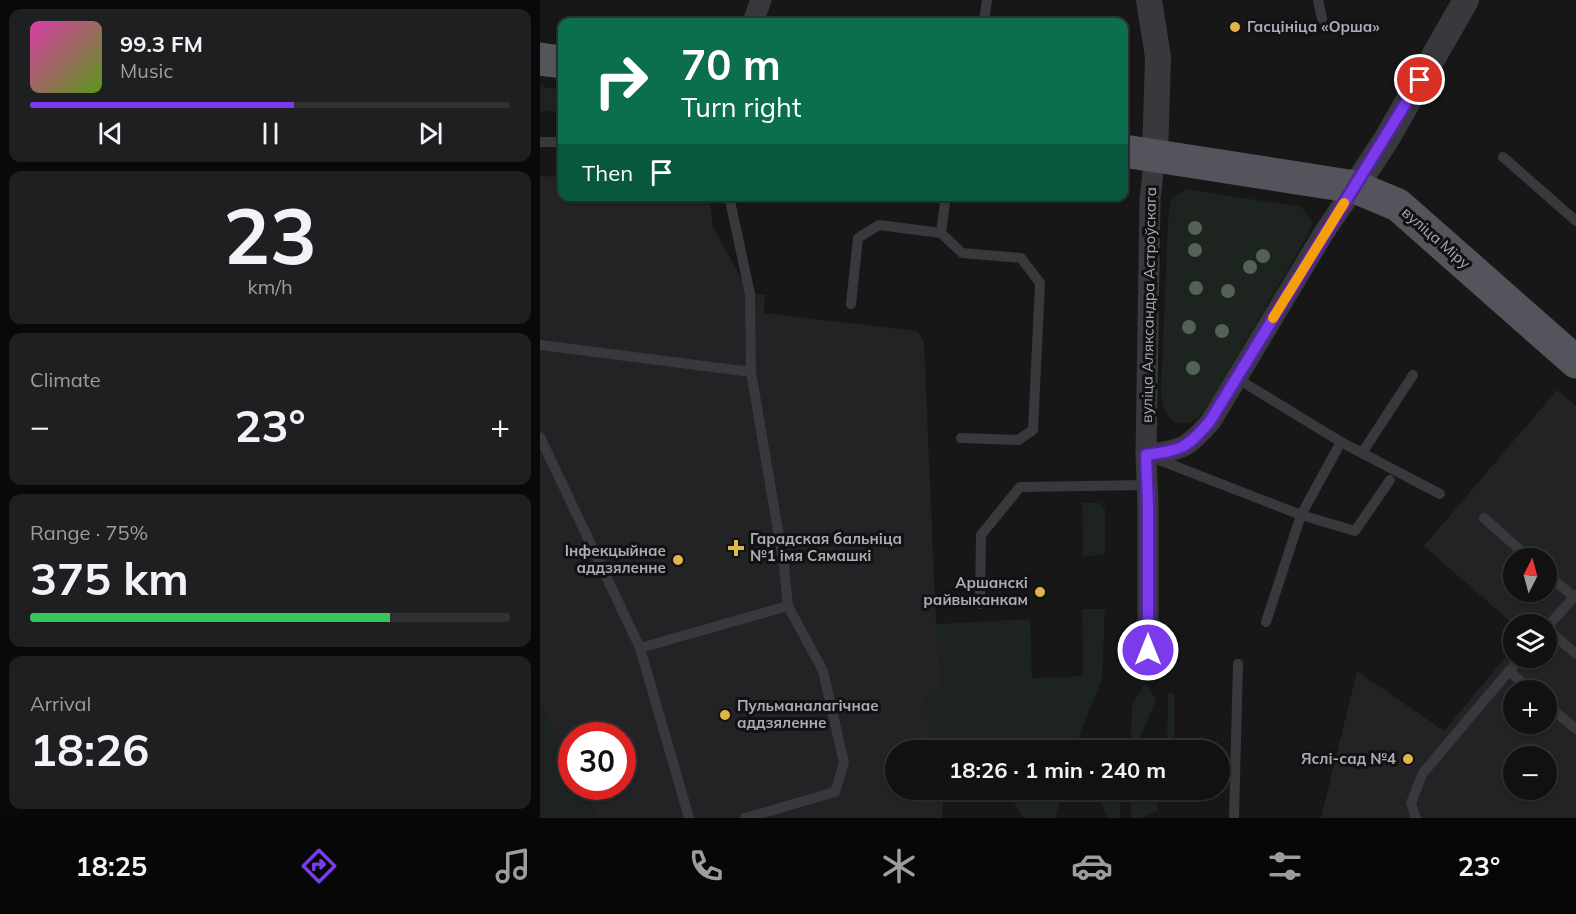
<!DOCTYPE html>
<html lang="en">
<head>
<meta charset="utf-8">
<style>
  :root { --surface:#111112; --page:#1e1f20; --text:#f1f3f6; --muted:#9c9d9f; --line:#303132; --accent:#7c3aed }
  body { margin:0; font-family:Mulish,sans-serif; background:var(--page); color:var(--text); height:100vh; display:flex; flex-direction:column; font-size:22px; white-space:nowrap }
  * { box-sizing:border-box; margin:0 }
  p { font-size:20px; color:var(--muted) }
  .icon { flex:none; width:33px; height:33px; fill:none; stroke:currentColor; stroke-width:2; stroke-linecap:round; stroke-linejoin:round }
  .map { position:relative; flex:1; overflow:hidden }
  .side { display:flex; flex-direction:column; gap:9px; padding:9px; background:#09090a; width:540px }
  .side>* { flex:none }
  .top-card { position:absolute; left:18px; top:18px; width:570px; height:183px; border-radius:12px; box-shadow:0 2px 4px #0004,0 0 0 2px var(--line); background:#0b6e4f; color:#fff; overflow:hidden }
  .needle { width:39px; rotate:6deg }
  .controls { position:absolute; left:963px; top:548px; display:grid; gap:12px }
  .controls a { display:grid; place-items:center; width:54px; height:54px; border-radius:50%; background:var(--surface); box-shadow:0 2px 4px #0004,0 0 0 2px var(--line); font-size:30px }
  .speed { position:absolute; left:18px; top:722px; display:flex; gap:12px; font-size:30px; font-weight:700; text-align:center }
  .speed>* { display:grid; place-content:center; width:78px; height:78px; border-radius:50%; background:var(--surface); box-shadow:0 2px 4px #0004,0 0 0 2px var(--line); line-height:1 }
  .speed .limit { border:9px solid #d22; background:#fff; color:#111 }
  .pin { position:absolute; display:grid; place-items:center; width:51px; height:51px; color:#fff; margin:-26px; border:3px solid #fff; border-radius:50%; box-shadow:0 2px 6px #0007 }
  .me { position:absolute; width:66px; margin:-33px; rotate:0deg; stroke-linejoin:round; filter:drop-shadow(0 0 4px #0008) }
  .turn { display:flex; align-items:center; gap:21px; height:126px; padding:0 24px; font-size:27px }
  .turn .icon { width:78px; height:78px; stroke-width:2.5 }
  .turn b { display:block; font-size:42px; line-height:51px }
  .then { display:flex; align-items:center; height:57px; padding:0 24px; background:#0003; gap:12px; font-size:22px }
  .big { font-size:45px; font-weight:700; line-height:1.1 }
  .side .tile { flex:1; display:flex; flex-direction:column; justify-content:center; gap:9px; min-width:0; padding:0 21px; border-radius:12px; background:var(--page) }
  .side .dial { align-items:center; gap:0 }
  .dial b { font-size:78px; line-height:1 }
  .song { display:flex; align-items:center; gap:18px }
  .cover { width:72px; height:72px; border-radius:9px; background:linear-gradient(135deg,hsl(320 70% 55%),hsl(90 70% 35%)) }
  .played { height:6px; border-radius:3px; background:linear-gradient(90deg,var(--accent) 55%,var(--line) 55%) }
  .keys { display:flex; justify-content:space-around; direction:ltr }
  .heat { display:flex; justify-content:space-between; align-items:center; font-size:33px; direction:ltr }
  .charge { height:9px; border-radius:4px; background:linear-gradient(90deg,#34c759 75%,var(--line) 0) }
  .trip { position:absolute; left:345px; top:740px; width:345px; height:60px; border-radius:30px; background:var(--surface); box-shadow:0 2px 4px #0004,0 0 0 2px var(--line); font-weight:700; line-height:60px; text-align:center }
  .tabs { display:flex; height:96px; justify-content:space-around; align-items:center; background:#070707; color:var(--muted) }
  .tabs .icon { width:42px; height:42px }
  .tabs .active { color:var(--accent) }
  .tabs b { font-size:27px; color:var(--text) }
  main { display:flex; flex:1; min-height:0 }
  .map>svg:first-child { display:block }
</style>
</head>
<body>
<main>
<section class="side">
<div class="tile">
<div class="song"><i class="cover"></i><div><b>99.3 FM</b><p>Music</p></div></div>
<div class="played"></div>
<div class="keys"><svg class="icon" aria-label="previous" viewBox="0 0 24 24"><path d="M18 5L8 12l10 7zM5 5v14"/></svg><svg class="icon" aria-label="pause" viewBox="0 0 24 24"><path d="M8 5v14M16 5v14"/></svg><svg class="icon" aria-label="next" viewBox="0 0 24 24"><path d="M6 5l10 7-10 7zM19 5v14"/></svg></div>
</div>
<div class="tile dial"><b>23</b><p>km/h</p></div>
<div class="tile"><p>Climate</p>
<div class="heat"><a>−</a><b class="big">23°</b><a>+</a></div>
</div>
<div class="tile"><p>Range · 75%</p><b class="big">375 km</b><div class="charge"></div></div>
<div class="tile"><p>Arrival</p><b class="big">18:26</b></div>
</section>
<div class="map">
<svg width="1036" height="818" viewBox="0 0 1036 818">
  <rect width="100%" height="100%" fill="#171718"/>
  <g fill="#232325" fill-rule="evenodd">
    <path d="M0,176L22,177V196L169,197L173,227L210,294L225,295L224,313L377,331L384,342L396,624L402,683L390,738L404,750H356V789H404L402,818H56L44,786H82V735H32L31,752L14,737L0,698Z"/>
    <path d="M1017,390L1036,406V818H781L817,671L904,731L973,648L974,657H1006V624H973L884,546ZM974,558H1006V591H974ZM974,690H1006V723H974ZM974,756H1006V789H974Z"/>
  </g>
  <g fill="#1d231e">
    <path d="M0,86L22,90V112L0,111Z"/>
    <path d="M647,189L761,207L773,222L768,235L670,402C666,408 661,417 655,420C632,432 622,411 621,392L628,222L631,198Z"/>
    <path d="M542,503H560L565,509V555L543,556Z"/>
    <path d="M542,609H565L562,679L537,741L432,745L431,750H404L390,738L385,698L402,683L396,624L490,619L492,678L543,676Z"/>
    <path d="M606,683L616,700L599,740H591L592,704Z"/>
    <path d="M628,693H634V750H627Z"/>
    <path d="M0,698L14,737L31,752L32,786H44L56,818H0Z"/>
    <path d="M480,789H509L523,793L515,818H483L469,794Z"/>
    <path d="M560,789H580V818H567L562,805L555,800Z"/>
    <path d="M591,789H618V811L601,818H591Z"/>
  </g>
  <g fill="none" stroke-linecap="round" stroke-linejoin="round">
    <g stroke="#38383d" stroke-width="10">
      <path d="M778,0L782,19"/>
      <path d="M444,22L447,0"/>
      <path d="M0,142H22"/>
      <path d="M963,157L1036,221"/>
      <path d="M189,196L210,294L211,372L244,566L248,606"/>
      <path d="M406,196L401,233L422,253L481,258L500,283L493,430L478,440L421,438"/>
      <path d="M311,304L318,238L339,225L401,233"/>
      <path d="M0,345L211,372"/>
      <path d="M698,379L801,442L900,494"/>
      <path d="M0,437L100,648L149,818"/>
      <path d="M822,453L873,375"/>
      <path d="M614,458L761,515L815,531L850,480"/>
      <path d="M944,518L989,558"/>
      <path d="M1006,573L1034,597"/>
      <path d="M1036,595L1006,628L1036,654"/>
      <path d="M440,604L441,535L480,487L608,485"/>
      <path d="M726,622L761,515L801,442"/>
      <path d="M100,648L248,606L283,671L304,763L295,792L205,818"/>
      <path d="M982,657L969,671L991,690"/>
      <path d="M1006,704L1036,729"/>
      <path d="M694,818L698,664"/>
      <path d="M876,818L871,803L883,773L969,671"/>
    </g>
    <g stroke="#38383d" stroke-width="21">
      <path d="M213,22L221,0"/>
      <path d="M615,155L610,199L606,455C641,450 647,449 671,421L785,231L815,187"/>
      <path d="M606,455L608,505V650"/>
    </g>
    <g stroke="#38383d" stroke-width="26">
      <path d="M609,0L618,57L615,155"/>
      <path d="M815,187L846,140L926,0"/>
    </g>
    <g stroke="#54555c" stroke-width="33">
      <path d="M0,59L22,62"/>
      <path d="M584,151L815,187L858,205L1036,362"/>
    </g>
  </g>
  <g fill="#526254">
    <circle cx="655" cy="228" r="7"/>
    <circle cx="655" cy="250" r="7"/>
    <circle cx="723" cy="256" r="7"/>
    <circle cx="710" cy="267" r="7"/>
    <circle cx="656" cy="288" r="7"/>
    <circle cx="688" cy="291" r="7"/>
    <circle cx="649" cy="327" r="7"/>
    <circle cx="682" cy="331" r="7"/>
    <circle cx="653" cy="368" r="7"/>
  </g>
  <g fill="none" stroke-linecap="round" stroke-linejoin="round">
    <g stroke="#51269a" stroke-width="15">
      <path id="route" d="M608,650V505L606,455C641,450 647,449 670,421L880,80"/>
    </g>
    <use href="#route" stroke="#7c3aed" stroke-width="10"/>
    <path stroke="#f59e0b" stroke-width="10" d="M733,318L804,203"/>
  </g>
  <g fill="#e1b546" stroke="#121213" stroke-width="2">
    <circle cx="695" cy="27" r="6"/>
    <path d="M193 539h6v6h6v6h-6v6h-6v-6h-6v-6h6z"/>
    <circle cx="138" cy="560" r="6"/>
    <circle cx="500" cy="592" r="6"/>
    <circle cx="185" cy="715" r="6"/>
    <circle cx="868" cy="759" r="6"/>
  </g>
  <g text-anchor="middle" stroke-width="6" stroke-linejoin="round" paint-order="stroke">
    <g font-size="15" font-weight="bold" fill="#aaadb7" stroke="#121213" text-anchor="start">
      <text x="707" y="32">Гасцініца «Орша»</text>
      <text x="210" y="544">Гарадская бальніца<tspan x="210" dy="17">№1 імя Сямашкі</tspan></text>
      <text x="126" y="556" text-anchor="end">Інфекцыйнае<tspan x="126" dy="17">аддзяленне</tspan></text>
      <text x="488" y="588" text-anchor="end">Аршанскі<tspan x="488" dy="17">райвыканкам</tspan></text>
      <text x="197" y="711">Пульманалагічнае<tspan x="197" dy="17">аддзяленне</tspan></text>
      <text x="856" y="764" text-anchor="end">Яслі-сад №4</text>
    </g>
    <g font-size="15" fill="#aaadb7" stroke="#121213">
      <text transform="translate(896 238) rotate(41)" y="5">вуліца Міру</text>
      <text transform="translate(609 305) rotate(-89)" y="5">вуліца Аляксандра Астроўскага</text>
    </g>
  </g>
</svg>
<div class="controls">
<a><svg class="needle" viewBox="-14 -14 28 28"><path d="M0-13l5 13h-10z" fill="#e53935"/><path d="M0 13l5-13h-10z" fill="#9c9d9f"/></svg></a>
<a><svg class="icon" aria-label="layers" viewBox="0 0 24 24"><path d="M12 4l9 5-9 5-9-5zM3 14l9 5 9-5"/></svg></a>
<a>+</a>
<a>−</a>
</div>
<div class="speed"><div class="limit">30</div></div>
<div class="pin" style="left:880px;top:80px;background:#d93025"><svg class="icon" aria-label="arrive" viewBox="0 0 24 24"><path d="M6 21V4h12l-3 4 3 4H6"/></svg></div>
<svg class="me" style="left:608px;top:650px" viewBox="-20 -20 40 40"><circle r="17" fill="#7c3aed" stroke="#fff" stroke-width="3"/><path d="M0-11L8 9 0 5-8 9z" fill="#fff"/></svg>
<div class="trip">18:26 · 1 min · 240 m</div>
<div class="top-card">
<div class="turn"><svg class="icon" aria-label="right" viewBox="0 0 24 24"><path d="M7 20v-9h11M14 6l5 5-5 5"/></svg><div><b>70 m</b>Turn right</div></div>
<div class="then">Then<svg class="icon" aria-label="arrive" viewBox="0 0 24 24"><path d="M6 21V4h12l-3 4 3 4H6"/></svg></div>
</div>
</div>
</main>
<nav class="tabs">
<b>18:25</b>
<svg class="icon active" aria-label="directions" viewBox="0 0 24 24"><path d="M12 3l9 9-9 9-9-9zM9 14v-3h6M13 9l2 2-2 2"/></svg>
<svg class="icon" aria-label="music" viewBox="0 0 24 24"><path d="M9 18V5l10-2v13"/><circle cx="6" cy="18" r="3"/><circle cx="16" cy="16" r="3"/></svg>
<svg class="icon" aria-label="phone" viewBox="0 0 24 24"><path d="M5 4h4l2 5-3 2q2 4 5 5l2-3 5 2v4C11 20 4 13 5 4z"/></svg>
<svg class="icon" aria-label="climate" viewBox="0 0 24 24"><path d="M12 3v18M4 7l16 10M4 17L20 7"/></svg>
<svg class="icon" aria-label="car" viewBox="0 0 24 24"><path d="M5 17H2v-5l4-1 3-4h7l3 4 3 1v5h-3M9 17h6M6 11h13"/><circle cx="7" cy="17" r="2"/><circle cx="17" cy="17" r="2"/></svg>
<svg class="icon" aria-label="filters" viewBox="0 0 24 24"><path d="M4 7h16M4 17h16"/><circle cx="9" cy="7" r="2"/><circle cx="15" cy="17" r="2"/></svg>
<b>23°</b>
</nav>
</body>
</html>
